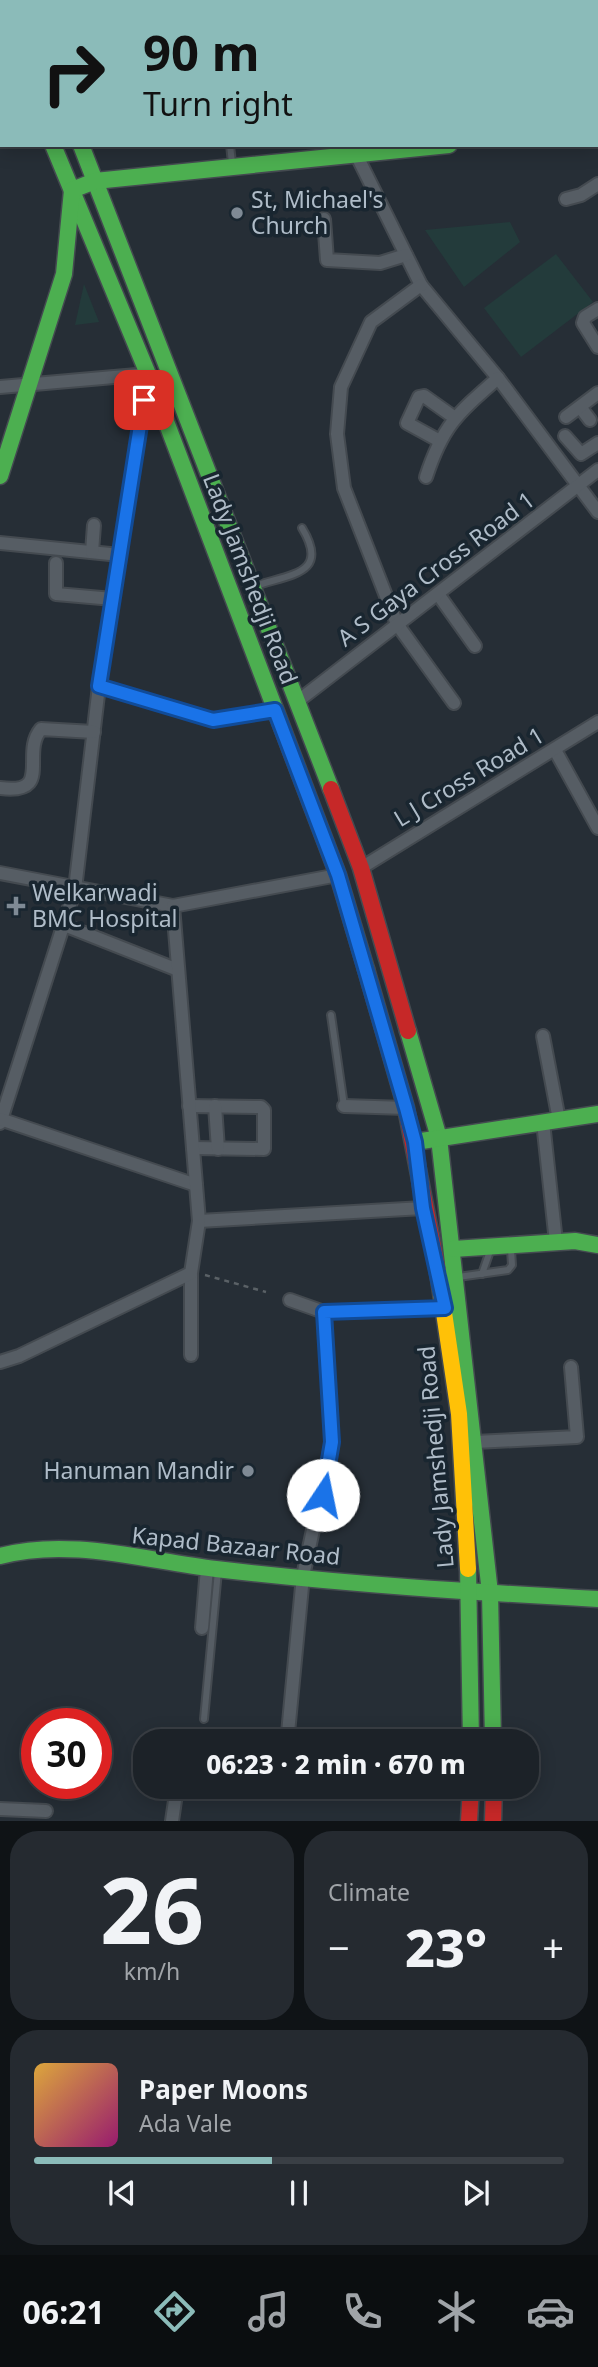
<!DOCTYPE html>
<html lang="en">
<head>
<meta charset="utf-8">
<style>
  :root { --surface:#1c2228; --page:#252a30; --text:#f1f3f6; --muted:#a0a4a8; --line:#3a3f45; --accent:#8bbbb9 }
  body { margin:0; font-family:"Noto Sans",sans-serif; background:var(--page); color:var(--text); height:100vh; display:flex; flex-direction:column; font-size:26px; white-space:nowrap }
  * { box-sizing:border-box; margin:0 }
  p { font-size:23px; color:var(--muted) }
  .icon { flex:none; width:38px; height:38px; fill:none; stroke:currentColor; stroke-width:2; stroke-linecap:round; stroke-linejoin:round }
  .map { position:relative; height:1821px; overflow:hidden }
  .side { display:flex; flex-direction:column; gap:10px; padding:10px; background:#0f1316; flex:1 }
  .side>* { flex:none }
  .banner { position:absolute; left:0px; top:0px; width:598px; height:147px; box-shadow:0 4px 18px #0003,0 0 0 2px var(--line); background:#8bbbb9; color:#111; overflow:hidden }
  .speed { position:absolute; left:21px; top:1708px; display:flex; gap:14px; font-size:35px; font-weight:700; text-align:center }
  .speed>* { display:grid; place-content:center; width:91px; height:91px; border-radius:50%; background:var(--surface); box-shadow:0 4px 18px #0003,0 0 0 2px var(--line); line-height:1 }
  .speed .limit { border:10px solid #d22; background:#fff; color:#111 }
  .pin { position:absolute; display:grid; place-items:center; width:60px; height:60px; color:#fff; margin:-30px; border-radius:14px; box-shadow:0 4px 10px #0006 }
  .me { position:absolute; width:77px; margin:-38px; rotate:11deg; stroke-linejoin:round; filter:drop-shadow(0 0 5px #0008) }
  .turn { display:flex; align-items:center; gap:24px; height:147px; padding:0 28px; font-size:32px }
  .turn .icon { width:91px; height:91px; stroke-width:2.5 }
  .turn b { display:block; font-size:49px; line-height:60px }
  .big { font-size:52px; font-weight:800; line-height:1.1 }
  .side .card { flex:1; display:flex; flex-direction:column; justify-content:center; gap:10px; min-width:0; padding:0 24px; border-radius:28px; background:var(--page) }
  .side .dial { align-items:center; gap:0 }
  .dial b { font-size:91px; line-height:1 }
  .song { display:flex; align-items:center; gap:21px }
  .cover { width:84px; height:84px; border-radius:10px; background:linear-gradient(135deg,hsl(40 70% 55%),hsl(320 70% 35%)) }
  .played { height:7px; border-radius:4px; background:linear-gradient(90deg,var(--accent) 45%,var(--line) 45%) }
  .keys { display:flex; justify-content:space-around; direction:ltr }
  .heat { display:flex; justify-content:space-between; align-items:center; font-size:38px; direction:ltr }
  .side .tiles { flex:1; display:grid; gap:10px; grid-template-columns:1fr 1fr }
  .card:last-child { grid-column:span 2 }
  .trip { position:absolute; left:133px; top:1729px; width:406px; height:70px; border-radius:28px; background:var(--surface); box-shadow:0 4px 18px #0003,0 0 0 2px var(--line); font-weight:800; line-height:70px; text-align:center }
  .dock { display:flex; height:112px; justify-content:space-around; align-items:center; background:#0b0e10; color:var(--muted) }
  .dock .icon { width:49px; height:49px }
  .dock .on { color:var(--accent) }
  .dock b { font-size:32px; color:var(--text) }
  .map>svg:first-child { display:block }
</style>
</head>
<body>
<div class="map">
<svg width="598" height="1821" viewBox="0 0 598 1821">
  <rect width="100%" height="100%" fill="#262e36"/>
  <g fill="#233b3b">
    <path d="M510,222L520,242L464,287L425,230Z"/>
    <path d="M556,254L593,302L521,357L484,308Z"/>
    <path d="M84,284L99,322L75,325Z"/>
  </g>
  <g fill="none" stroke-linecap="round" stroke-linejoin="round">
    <g stroke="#444a50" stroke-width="10">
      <g id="lane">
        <path d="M230,145L232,163"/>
        <path d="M255,586C291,574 330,574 302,528"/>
        <path d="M331,1015L344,1106"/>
        <path d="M482,1274L490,1251"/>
        <path d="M458,1277L508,1270L512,1265L511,1250"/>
        <path d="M204,1719L218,1571"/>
      </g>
    </g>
    <g stroke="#444a50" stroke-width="16">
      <g id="street">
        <path d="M0,99L2,101"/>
        <path d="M357,156L421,285L498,378L598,512"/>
        <path d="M566,199L581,195L598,184"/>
        <path d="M324,219L327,260L380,263L406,255"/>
        <path d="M421,285L371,322L341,387L337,434L344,488L397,624L454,703"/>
        <path d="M598,309L585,317L583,323L598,347"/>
        <path d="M0,387L148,374L99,686L75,889L0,1123"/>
        <path d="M580,407L590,420"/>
        <path d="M566,417L598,393"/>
        <path d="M565,436L581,454L598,443"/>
        <path d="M438,440L407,423L419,397L424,396L455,418"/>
        <path d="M426,477C443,425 457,414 498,378"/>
        <path d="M0,543L120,555"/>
        <path d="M92,552L94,525"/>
        <path d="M56,563V594L113,599"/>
        <path d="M438,594L475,646"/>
        <path d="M99,686L213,720L275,710"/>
        <path d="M298,701L598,470"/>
        <path d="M555,750L598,828"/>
        <path d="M0,788C54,795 20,754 41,729L94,732"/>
        <path d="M361,868L598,722"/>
        <path d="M0,873L173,906L338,875"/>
        <path d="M64,925L178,970"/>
        <path d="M543,1036L559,1120"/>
        <path d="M189,1106L261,1107L264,1110V1149L193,1148"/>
        <path d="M215,1106L218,1149"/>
        <path d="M344,1106L406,1108"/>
        <path d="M0,1119L196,1185"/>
        <path d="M543,1122L556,1242"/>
        <path d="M199,1221L423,1208"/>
        <path d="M191,1273V1355"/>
        <path d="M290,1300L324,1312L445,1308"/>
        <path d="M0,1362L19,1356L191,1273L199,1221L173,906"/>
        <path d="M475,1442L577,1437L571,1367"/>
        <path d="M202,1628L207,1568"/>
        <path d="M288,1733L303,1576L332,1442L324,1312"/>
        <path d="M0,1809L46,1811"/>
        <path d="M172,1821L177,1787"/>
      </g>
    </g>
    <g stroke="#444a50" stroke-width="19">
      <g id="fast">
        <path d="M25,0L26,2"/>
        <path d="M0,6L2,10"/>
        <path d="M597,127H598"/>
        <path d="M53,145L148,374L338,875L366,969"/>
        <path d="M81,145L331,789"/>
        <path d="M0,476L64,274L72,190L95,181L449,145"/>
        <path d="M408,1031L439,1138L490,1593L493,1741"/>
        <path d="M415,1142L598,1114"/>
        <path d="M453,1249L575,1241L598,1245"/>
        <path d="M0,1556C70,1537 146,1561 216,1569C343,1584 471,1592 598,1599"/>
        <path d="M468,1569L471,1741"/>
      </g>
    </g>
    <g stroke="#444a50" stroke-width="19">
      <path id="slow" d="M438,1272L459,1414L468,1569"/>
    </g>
    <g stroke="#444a50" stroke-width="19">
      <g id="jam">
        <path d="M331,789L361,868L408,1031"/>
        <path d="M366,969L406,1108L438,1272"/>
        <path d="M469,1821L471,1787"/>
        <path d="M493,1821L494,1787"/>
      </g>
    </g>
    <path stroke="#5a6166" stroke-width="2.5" stroke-dasharray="5 5" stroke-linecap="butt" d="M205,1275L266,1292"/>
    <use href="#lane" stroke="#565d64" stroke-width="6"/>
    <use href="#street" stroke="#565d64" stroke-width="12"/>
    <use href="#fast" stroke="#4caf50" stroke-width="16"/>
    <use href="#slow" stroke="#ffc107" stroke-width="16"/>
    <use href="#jam" stroke="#c62828" stroke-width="16"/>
  </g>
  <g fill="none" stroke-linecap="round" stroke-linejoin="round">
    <g stroke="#114b97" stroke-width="18">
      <path id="route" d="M144,400L99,686L213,720L275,710L338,875L406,1108L415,1142L423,1208L445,1308L324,1312L332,1442L323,1495"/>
    </g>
    <use href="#route" stroke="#1a73e8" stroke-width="12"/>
  </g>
  <g fill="#7f8a95" stroke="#192630" stroke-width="2.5">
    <circle cx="237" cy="213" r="7"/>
    <path d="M12.5 895.5h7v7h7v7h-7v7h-7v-7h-7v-7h7z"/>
    <circle cx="248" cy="1471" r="7"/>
  </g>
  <g text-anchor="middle" stroke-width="7" stroke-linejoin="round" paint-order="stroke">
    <g font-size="23" fill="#afbcc8" stroke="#192630" text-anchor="start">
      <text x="251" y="208">St, Michael's<tspan x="251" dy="26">Church</tspan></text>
      <text x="32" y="901">Welkarwadi<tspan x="32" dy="26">BMC Hospital</tspan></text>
      <text x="234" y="1479" text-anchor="end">Hanuman Mandir</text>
    </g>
    <g font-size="23" fill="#afbcc8" stroke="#192630">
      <text transform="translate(436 569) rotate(-37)" y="8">A S Gaya Cross Road 1</text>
      <text transform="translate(250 579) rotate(69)" y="8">Lady Jamshedji Road</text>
      <text transform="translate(469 777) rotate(-31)" y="8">L J Cross Road 1</text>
      <text transform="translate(436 1457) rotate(-95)" y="8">Lady Jamshedji Road</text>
      <text transform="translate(236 1546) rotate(6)" y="8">Kapad Bazaar Road</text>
    </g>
  </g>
</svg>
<div class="speed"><div class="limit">30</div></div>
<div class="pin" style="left:144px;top:400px;background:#d93025"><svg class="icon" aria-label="arrive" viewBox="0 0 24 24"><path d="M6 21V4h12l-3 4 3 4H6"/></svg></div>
<svg class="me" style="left:323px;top:1495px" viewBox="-20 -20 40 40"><circle r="19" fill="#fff"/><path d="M0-13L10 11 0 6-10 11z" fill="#1a73e8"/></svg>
<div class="trip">06:23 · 2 min · 670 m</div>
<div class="banner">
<div class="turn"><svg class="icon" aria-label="right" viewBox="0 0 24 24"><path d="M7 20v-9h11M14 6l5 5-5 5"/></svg><div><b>90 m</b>Turn right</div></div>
</div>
</div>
<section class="side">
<div class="tiles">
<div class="card dial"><b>26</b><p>km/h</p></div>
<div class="card"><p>Climate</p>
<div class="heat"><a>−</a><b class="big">23°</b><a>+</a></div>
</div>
<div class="card">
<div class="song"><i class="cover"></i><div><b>Paper Moons</b><p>Ada Vale</p></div></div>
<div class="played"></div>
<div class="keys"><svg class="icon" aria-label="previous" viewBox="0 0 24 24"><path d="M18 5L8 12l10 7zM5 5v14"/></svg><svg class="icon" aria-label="pause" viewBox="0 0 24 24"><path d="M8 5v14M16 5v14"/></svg><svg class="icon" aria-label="next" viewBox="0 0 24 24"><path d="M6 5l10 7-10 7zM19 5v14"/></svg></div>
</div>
</div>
</section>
<nav class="dock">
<b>06:21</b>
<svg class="icon on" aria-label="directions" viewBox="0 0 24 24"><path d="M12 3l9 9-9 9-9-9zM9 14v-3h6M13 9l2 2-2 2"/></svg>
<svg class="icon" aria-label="music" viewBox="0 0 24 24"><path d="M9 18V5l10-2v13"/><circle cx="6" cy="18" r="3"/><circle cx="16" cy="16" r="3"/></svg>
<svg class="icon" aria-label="phone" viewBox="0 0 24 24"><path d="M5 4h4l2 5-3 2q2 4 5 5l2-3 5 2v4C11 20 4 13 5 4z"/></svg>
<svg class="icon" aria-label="climate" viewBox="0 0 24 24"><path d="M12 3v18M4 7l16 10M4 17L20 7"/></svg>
<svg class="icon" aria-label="car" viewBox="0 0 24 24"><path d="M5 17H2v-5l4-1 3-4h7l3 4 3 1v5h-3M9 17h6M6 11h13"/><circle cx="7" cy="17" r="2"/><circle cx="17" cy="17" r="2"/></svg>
</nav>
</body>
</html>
